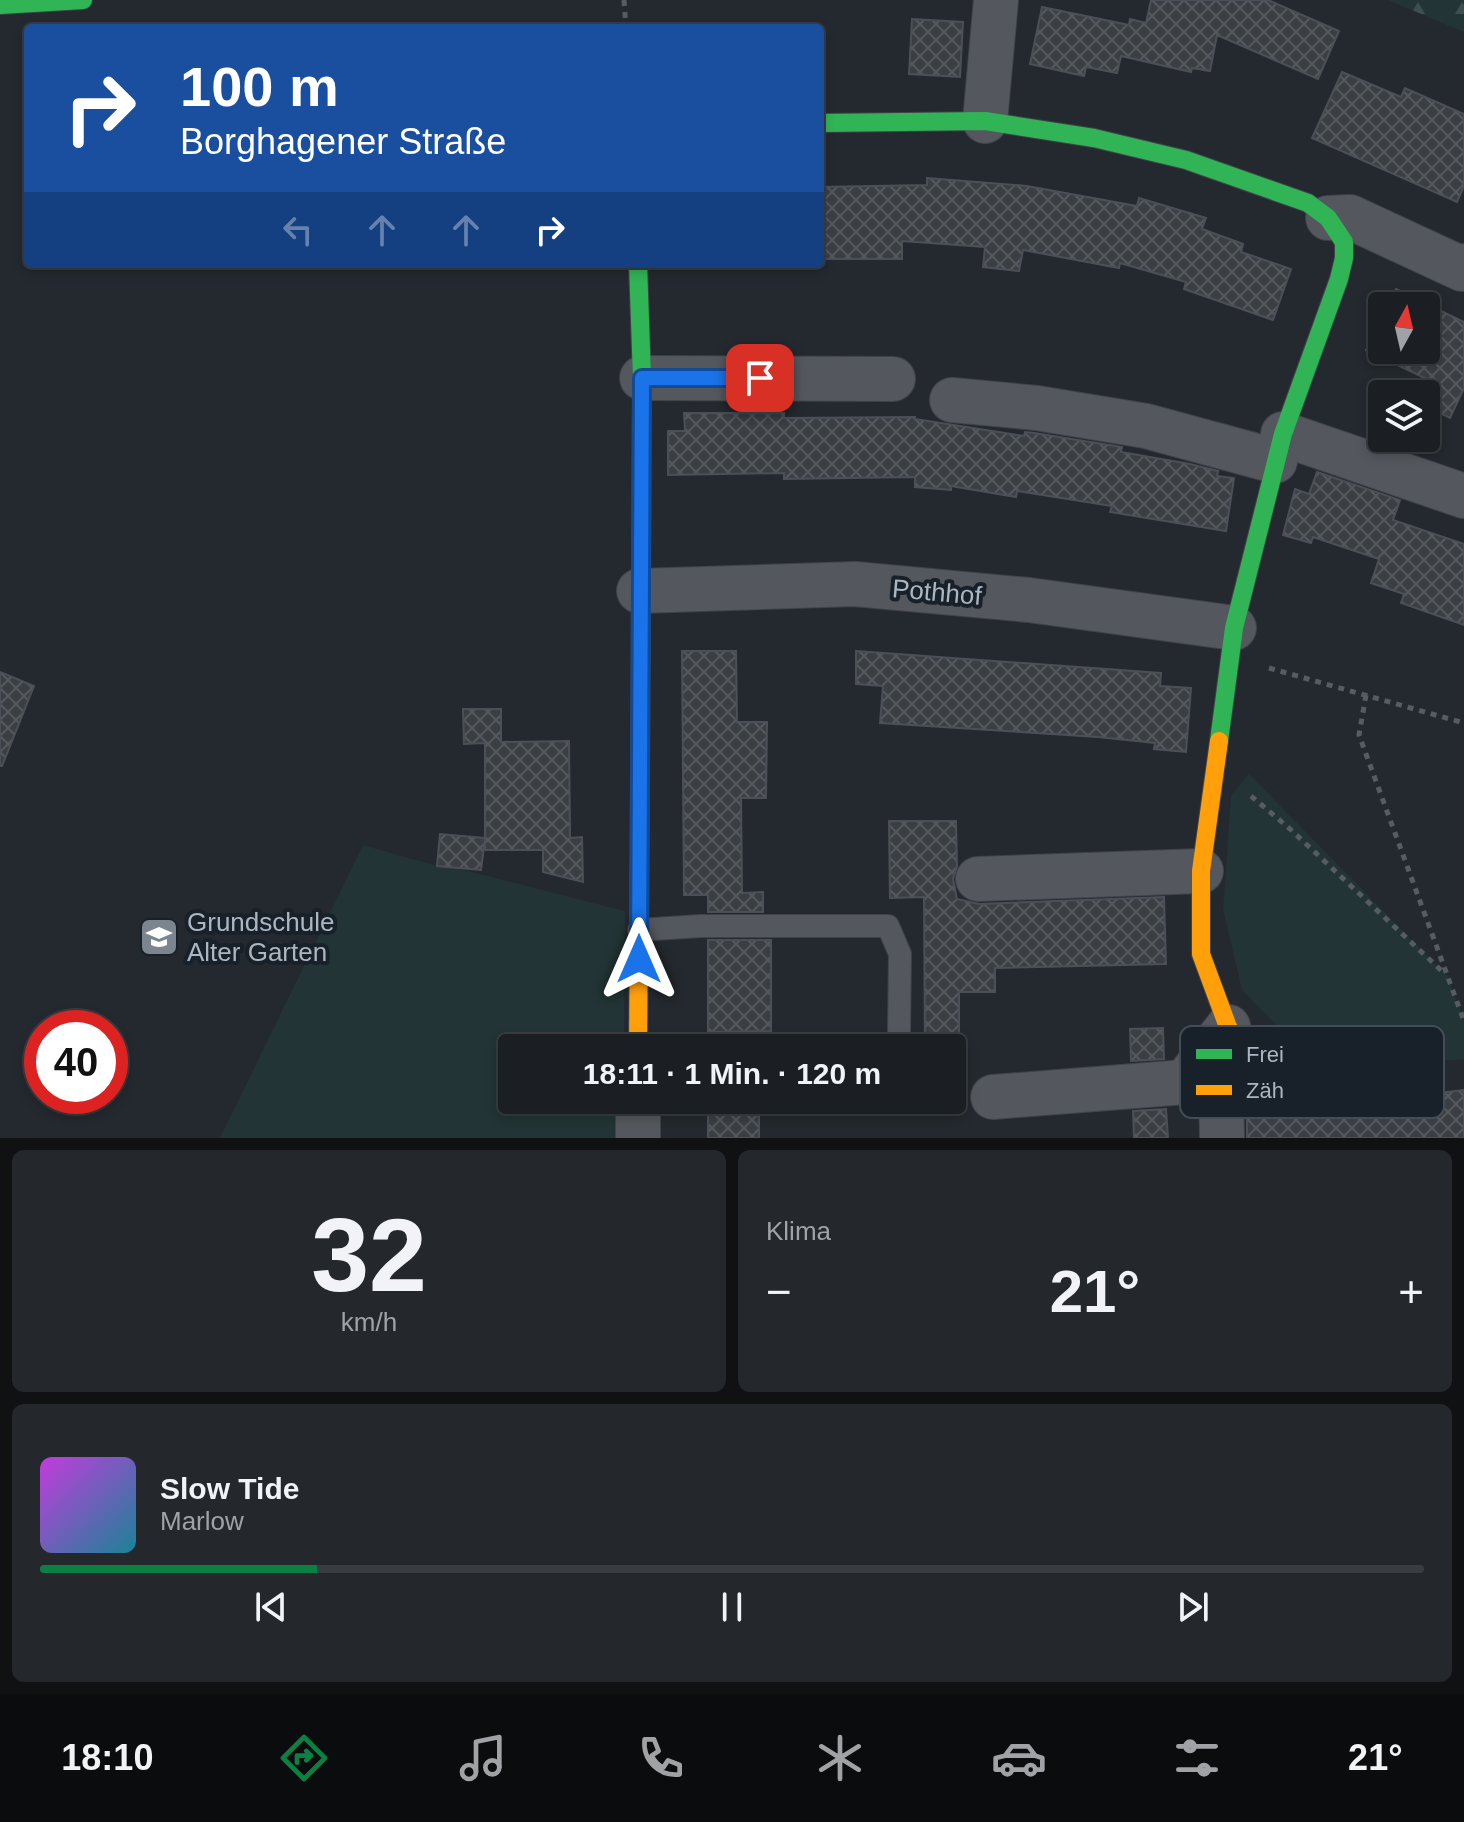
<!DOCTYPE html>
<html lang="de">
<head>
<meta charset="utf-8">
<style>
  :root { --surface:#1b1f23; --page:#24272b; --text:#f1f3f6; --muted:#a0a2a6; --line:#393d41; --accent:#0b8043 }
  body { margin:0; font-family:Helvetica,sans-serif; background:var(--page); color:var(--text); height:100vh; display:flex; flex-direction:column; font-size:30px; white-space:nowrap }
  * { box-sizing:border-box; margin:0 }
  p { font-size:26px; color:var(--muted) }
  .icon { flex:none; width:44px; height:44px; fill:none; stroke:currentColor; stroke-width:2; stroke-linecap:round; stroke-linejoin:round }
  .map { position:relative; height:1138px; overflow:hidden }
  .details { display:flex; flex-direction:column; gap:12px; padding:12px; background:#0f1113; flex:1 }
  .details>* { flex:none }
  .top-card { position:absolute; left:24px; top:24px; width:800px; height:244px; border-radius:8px; box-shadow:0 4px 12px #0003,0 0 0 2px var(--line); background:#1a4fa0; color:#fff; overflow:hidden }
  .needle { width:52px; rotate:8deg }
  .tools { position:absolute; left:1368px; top:292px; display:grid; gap:16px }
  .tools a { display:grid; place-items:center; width:72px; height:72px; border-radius:8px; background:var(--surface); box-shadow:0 4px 12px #0003,0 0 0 2px var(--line); font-size:40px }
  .speed { position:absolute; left:24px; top:1010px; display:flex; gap:16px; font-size:40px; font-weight:700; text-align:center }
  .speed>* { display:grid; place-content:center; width:104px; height:104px; border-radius:50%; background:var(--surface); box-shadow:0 4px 12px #0003,0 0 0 2px var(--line); line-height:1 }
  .speed .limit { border:12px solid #d22; background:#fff; color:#111 }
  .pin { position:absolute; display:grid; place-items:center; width:68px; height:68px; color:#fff; margin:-34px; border-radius:16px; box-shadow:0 4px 12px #0006 }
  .me { position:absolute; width:88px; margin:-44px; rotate:0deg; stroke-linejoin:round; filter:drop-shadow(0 0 6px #0008) }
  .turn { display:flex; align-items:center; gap:28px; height:168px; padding:0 24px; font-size:36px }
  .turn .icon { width:104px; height:104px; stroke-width:2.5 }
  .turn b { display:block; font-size:56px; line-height:68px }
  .lanes { display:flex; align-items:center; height:76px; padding:0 24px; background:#0003; justify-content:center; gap:40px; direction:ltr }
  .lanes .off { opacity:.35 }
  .big { font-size:60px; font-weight:700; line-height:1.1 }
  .details .card { flex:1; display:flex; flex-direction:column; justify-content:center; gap:12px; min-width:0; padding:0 28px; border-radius:12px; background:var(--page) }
  .details .dial { align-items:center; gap:0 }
  .dial b { font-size:104px; line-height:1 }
  .song { display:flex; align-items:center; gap:24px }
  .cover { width:96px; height:96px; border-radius:12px; background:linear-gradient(135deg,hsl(290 70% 55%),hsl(190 70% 35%)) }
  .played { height:8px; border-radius:4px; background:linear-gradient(90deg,var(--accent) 20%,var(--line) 20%) }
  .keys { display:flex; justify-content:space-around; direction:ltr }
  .heat { display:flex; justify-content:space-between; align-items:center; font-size:44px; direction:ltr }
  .details .tiles { flex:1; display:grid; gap:12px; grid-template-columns:1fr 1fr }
  .card:last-child { grid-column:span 2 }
  .trip { position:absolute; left:498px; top:1034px; width:468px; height:80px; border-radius:8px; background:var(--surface); box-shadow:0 4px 12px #0003,0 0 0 2px var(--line); font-weight:700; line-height:80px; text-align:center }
  .tab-bar { display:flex; height:128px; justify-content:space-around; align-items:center; background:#0b0c0e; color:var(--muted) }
  .tab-bar .icon { width:56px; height:56px }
  .tab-bar .on { color:var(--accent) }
  .tab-bar b { font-size:36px; color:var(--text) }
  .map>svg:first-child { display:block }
</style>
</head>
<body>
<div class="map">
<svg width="1464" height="1138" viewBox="0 0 1464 1138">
  <defs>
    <pattern id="forest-firs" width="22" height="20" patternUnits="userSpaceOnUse" patternTransform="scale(2)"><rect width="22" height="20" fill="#223435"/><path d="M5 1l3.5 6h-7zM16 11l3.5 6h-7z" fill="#3f4f51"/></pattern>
    <pattern id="building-cross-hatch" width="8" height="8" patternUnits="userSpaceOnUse" patternTransform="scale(2)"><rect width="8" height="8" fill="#3b3f44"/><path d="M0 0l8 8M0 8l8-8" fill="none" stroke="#55585d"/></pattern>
  </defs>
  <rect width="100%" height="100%" fill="#24292f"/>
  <g fill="#223435">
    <path d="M1249,774L1448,977L1464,1021V1059L1321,1071L1242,990L1223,910L1231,796Z"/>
    <path d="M363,845L437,866L452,867L625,911L624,1048H512V1100H623V1138H220Z"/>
  </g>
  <path fill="url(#forest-firs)" d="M1388,0H1464V32Z"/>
  <g fill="url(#building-cross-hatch)" stroke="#4b5058" stroke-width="2">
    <path d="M1151,0H1268L1339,31L1318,79L1217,35L1210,71L1192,68L1191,72L1121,56L1117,73L1086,67L1084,76L1030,64L1042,7L1129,25L1130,19L1146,23Z"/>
    <path d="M912,19L963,22L960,77L909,74Z"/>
    <path d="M1342,72L1401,97L1405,88L1464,114V186L1457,202L1312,138Z"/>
    <path d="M927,178L1027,186L1137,206L1139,198L1206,218L1202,229L1243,244L1241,252L1291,269L1273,320L1184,289L1186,282L1120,263L1119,268L1023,250L1019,271L983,267L985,247L902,241V259H820V187L927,185Z"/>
    <path d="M1396,289L1464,322V388L1450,418L1426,406V394H1422L1429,380L1366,350L1382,317V350H1426V306H1388Z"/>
    <path d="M684,413H784V418L915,417V419L1024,436L1025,432L1034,433L1122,447L1121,452L1190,464L1218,471L1217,476L1234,478L1226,531L1110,512L1112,506L1017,491L1016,497L951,486V490L915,487V477L784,479V473L668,475V431H685Z"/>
    <path d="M1317,472L1400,500L1393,520L1464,544V625L1401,603L1404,594L1371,583L1379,559L1313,537L1311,543L1283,535L1295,489L1309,494Z"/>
    <path d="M682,651H736L737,722H767L766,798H741L742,893L763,892V912H708V895H684Z"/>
    <path d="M856,651L1161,673L1160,686L1191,688L1186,752L1154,749L1155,743L1098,737L880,723L883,686L856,684Z"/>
    <path d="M0,672L34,686L2,766H0Z"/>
    <path d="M463,709H501V742L569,741L570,838L582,837L583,882L543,872V850H485V839L481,870L437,866L440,834L485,838V743L464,744Z"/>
    <path d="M889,821H956L957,866L953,879L957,899L979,904L1164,897L1166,964L995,968V992H959V1047L925,1048L924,897L890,898Z"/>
    <path d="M708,940H771V1031L708,1032Z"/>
    <path d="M1163,1028L1164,1059L1131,1061L1130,1029Z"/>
    <path d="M1464,1090V1138H1247V1114L1259,1112L1274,1116L1415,1103L1431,1094Z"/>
    <rect x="708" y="1100" width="51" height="38"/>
    <path d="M1166,1109L1168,1138H1134L1133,1111Z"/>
  </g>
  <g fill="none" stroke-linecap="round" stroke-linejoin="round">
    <g stroke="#404348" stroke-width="24">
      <path id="lane" d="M639,930L700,926H888L900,954L899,1032"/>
    </g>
    <g stroke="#404348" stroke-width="46">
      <g id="street">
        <path d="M985,121L996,0"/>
        <path d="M1328,218L1350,217L1462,269L1464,266"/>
        <path d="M642,378L893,379"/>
        <path d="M952,400L1037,408L1146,426L1275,461"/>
        <path d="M1283,434L1464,496"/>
        <path d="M639,591L855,584L1029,600L1234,628"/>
        <path d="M978,879L1201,871"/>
        <path d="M993,1097L1185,1082L1228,1027"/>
        <path d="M638,1138V1100"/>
        <path d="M1222,1138L1221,1080L1228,1027"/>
      </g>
    </g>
    <g stroke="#404348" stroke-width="20">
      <g id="fast">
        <path d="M0,5L83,0"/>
        <path d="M820,123L985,121L1094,138L1186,160L1308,203L1328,218L1344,242V258L1339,279L1283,434L1234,628L1219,741"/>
        <path d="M638,264L642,378L640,794"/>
      </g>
    </g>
    <g stroke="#404348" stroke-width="20">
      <g id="slow">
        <path d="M1219,741L1201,871V954L1228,1027L1272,1091L1413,1078"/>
        <path d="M638,1048L640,794"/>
      </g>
    </g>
    <g stroke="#565c62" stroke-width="5" stroke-dasharray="6 6" stroke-linecap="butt">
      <path d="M624,0L626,28"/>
      <path d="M1269,668L1464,723"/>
      <path d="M1366,695L1359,735L1464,1021"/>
      <path d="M1251,796L1289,828L1444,973"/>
    </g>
    <use href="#lane" stroke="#54585e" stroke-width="22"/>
    <use href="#street" stroke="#54585e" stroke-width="44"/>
    <use href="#fast" stroke="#30b455" stroke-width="18"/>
    <use href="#slow" stroke="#ff9f0a" stroke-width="18"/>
  </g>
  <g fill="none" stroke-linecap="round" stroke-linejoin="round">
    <g stroke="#114b97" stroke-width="20">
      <path id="route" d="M639,959L642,378H760"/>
    </g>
    <use href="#route" stroke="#1a73e8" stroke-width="14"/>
  </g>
  <defs>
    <g id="school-square" transform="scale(2)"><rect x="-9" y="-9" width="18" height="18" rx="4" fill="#7c858f" stroke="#182029"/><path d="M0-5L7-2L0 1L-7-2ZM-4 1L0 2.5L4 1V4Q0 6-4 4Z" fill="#fff"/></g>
  </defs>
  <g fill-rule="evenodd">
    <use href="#school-square" x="159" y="937"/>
  </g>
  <g text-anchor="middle" stroke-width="8" stroke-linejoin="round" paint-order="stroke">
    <g font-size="26" fill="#acb6c2" stroke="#182029">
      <text transform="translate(937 592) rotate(5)" y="9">Pothhof</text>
    </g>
    <g font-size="26" fill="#acb6c2" stroke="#182029" text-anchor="start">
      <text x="187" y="931">Grundschule<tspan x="187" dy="30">Alter Garten</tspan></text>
    </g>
  </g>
  <rect x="1180" y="1026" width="264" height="92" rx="12" fill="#182029" stroke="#444d57" stroke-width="2"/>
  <rect x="1196" y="1049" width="36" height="10" fill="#30b455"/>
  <rect x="1196" y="1085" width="36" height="10" fill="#ff9f0a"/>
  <g font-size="22" fill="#acb6c2">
    <text x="1246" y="1062">Frei</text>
    <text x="1246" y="1098">Zäh</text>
  </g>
</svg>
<div class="tools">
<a><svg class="needle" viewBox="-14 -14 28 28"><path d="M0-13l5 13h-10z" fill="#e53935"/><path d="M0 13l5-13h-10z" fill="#a0a2a6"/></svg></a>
<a><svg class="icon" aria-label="layers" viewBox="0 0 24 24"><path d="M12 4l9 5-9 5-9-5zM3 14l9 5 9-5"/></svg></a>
</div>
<div class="speed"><div class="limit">40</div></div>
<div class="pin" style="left:760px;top:378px;background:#d93025"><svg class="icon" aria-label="arrive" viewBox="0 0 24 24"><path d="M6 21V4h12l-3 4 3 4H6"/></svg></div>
<svg class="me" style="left:639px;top:959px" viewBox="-20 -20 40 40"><path d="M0-17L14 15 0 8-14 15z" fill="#1a73e8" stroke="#fff" stroke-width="4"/></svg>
<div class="trip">18:11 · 1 Min. · 120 m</div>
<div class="top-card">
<div class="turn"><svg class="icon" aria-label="right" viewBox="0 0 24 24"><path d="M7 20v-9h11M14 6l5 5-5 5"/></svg><div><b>100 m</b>Borghagener Straße</div></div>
<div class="lanes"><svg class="icon off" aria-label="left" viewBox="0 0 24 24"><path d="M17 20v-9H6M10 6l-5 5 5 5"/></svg><svg class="icon off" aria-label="ahead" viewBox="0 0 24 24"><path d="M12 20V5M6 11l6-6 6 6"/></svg><svg class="icon off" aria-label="ahead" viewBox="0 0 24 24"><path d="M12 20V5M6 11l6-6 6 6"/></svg><svg class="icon" aria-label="right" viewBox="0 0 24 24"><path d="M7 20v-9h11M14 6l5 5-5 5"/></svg></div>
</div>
</div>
<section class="details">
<div class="tiles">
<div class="card dial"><b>32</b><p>km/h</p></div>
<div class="card"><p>Klima</p>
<div class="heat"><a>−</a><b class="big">21°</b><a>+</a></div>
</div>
<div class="card">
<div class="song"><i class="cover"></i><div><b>Slow Tide</b><p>Marlow</p></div></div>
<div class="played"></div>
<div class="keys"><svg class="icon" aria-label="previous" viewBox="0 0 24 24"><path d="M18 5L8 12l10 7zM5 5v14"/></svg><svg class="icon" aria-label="pause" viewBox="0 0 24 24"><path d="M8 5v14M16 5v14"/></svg><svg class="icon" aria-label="next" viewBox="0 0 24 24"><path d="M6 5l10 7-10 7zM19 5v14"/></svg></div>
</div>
</div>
</section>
<nav class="tab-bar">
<b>18:10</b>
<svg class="icon on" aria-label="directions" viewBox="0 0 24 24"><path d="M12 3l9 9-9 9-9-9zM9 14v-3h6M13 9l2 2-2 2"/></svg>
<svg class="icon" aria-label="music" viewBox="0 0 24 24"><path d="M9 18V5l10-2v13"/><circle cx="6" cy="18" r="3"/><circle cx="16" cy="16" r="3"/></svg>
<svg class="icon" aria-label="phone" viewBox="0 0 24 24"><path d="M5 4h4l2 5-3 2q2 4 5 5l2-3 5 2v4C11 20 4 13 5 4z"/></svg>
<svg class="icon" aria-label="climate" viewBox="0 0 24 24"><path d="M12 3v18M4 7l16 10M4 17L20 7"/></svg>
<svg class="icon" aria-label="car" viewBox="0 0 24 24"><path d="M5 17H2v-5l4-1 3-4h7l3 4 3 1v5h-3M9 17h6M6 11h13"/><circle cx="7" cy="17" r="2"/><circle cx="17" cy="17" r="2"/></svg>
<svg class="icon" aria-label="filters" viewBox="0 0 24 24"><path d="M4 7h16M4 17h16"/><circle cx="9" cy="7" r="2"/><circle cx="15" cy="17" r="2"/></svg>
<b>21°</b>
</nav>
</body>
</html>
